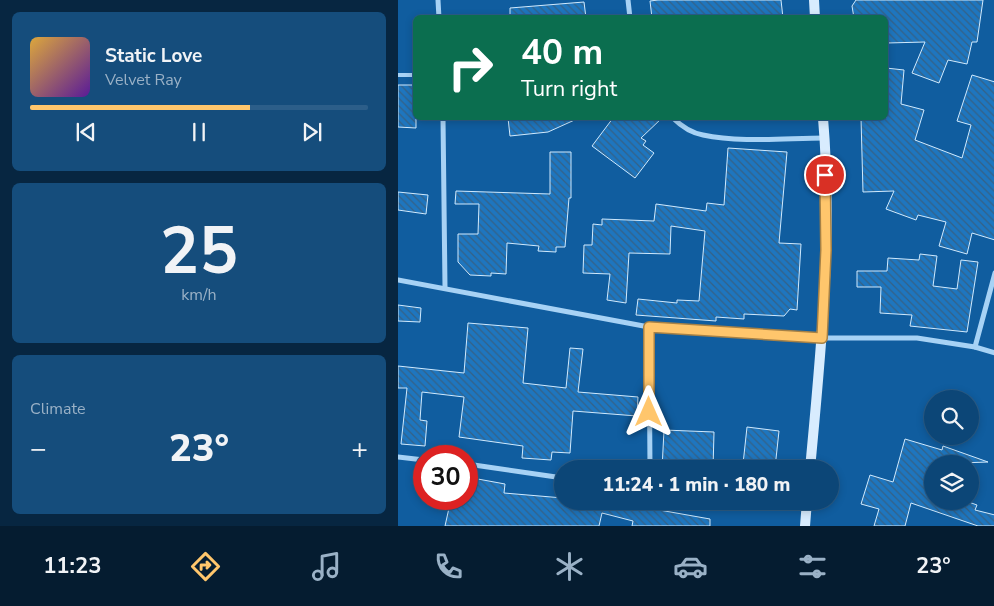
<!DOCTYPE html>
<html lang="en">
<head>
<meta charset="utf-8">
<style>
  :root { --surface:#0c4677; --page:#154d7c; --text:#f1f3f6; --muted:#9ab1c6; --line:#2c5e89; --accent:#ffc66c }
  body { margin:0; font-family:"Nunito Sans",sans-serif; background:var(--page); color:var(--text); height:100vh; display:flex; flex-direction:column; font-size:19px; white-space:nowrap }
  * { box-sizing:border-box; margin:0 }
  p { font-size:16px; color:var(--muted) }
  .icon { flex:none; width:28px; height:28px; fill:none; stroke:currentColor; stroke-width:2; stroke-linecap:round; stroke-linejoin:round }
  .map { position:relative; flex:1; overflow:hidden }
  .panel { display:flex; flex-direction:column; gap:12px; padding:12px; background:#072641; width:398px }
  .panel>* { flex:none }
  .hud { position:absolute; left:15px; top:15px; width:475px; height:105px; border-radius:8px; box-shadow:0 2px 8px #0003,0 0 0 1px var(--line); background:#0b6e4f; color:#fff; overflow:hidden }
  .tools { position:absolute; left:526px; top:390px; display:grid; gap:10px }
  .tools a { display:grid; place-items:center; width:55px; height:55px; border-radius:50%; background:var(--surface); box-shadow:0 2px 8px #0003,0 0 0 1px var(--line); font-size:25px }
  .speed { position:absolute; left:15px; top:445px; display:flex; gap:10px; font-size:25px; font-weight:700; text-align:center }
  .speed>* { display:grid; place-content:center; width:65px; height:65px; border-radius:50%; background:var(--surface); box-shadow:0 2px 8px #0003,0 0 0 1px var(--line); line-height:1 }
  .speed .limit { border:8px solid #d22; background:#fff; color:#111 }
  .pin { position:absolute; display:grid; place-items:center; width:42px; height:42px; color:#fff; margin:-21px; border:2px solid #fff; border-radius:50%; box-shadow:0 1px 5px #0007 }
  .me { position:absolute; width:55px; margin:-28px; rotate:0deg; stroke-linejoin:round; filter:drop-shadow(0 0 4px #0008) }
  .turn { display:flex; align-items:center; gap:18px; height:105px; padding:0 25px; font-size:22px }
  .turn .icon { width:65px; height:65px; stroke-width:2.5 }
  .turn b { display:block; font-size:35px; line-height:42px }
  .big { font-size:38px; font-weight:800; line-height:1.1 }
  .panel .tile { flex:1; display:flex; flex-direction:column; justify-content:center; gap:8px; min-width:0; padding:0 18px; border-radius:8px; background:var(--page) }
  .panel .dial { align-items:center; gap:0 }
  .dial b { font-size:65px; line-height:1 }
  .song { display:flex; align-items:center; gap:15px }
  .cover { width:60px; height:60px; border-radius:8px; background:linear-gradient(135deg,hsl(40 70% 55%),hsl(270 70% 35%)) }
  .played { height:5px; border-radius:2px; background:linear-gradient(90deg,var(--accent) 65%,var(--line) 65%) }
  .keys { display:flex; justify-content:space-around; direction:ltr }
  .heat { display:flex; justify-content:space-between; align-items:center; font-size:28px; direction:ltr }
  .trip { position:absolute; left:156px; top:460px; width:285px; height:50px; border-radius:25px; background:var(--surface); box-shadow:0 2px 8px #0003,0 0 0 1px var(--line); font-weight:800; line-height:50px; text-align:center }
  .tabs { display:flex; height:80px; justify-content:space-around; align-items:center; background:#051c30; color:var(--muted) }
  .tabs .icon { width:35px; height:35px }
  .tabs .selected { color:var(--accent) }
  .tabs b { font-size:22px; color:var(--text) }
  main { display:flex; flex:1; min-height:0 }
  .map>svg:first-child { display:block }
</style>
</head>
<body>
<main>
<section class="panel">
<div class="tile">
<div class="song"><i class="cover"></i><div><b>Static Love</b><p>Velvet Ray</p></div></div>
<div class="played"></div>
<div class="keys"><svg class="icon" aria-label="previous" viewBox="0 0 24 24"><path d="M18 5L8 12l10 7zM5 5v14"/></svg><svg class="icon" aria-label="pause" viewBox="0 0 24 24"><path d="M8 5v14M16 5v14"/></svg><svg class="icon" aria-label="next" viewBox="0 0 24 24"><path d="M6 5l10 7-10 7zM19 5v14"/></svg></div>
</div>
<div class="tile dial"><b>25</b><p>km/h</p></div>
<div class="tile"><p>Climate</p>
<div class="heat"><a>−</a><b class="big">23°</b><a>+</a></div>
</div>
</section>
<div class="map">
<svg width="597" height="526" viewBox="0 0 597 526">
  <defs>
    <pattern id="building-back-hatch" width="6" height="6" patternUnits="userSpaceOnUse" patternTransform="scale(1.25)"><rect width="6" height="6" fill="#1e76bf"/><path d="M-1 5l2 2M0 0l6 6M5-1l2 2" fill="none" stroke="#356186"/></pattern>
  </defs>
  <rect width="100%" height="100%" fill="#105d9f"/>
  <g fill="url(#building-back-hatch)" stroke="#d0eafe">
    <path d="M260,0H383L385,18H254L252,1Z"/>
    <path d="M458,0H585L579,42H574L569,64L550,60L541,83L514,73L527,42L489,43L488,18H456L454,6Z"/>
    <path d="M186,2L188,18H112V8Z"/>
    <path d="M488,68L506,70L503,104L526,110L517,140L564,158L573,125L559,121L574,75L597,82V240L574,233L569,254L541,246L548,222L520,215L518,220L488,209L496,191L465,192L463,118H488Z"/>
    <path d="M0,85H18V128L0,127Z"/>
    <path d="M110,118H181L150,132L112,136Z"/>
    <path d="M215,118H264L243,138L248,141L245,145L256,153L237,178L194,146Z"/>
    <path d="M330,148L389,152L381,243L403,244L399,310L392,309L386,316L346,314V319L318,317V321L238,315L240,299L279,303V300L301,301L307,231L273,226L272,254L231,253L228,303L209,300L212,274L185,273L186,245H194L195,224L204,225V219L256,221L258,204L308,211L309,203L326,205Z"/>
    <path d="M152,152H173V198H171L167,247H158V252L140,251L141,246L109,243L108,274L93,273V276L72,275L60,262V234H80L81,204H57L58,191L152,194Z"/>
    <path d="M0,192L30,195L28,214L0,210Z"/>
    <path d="M522,254L539,256L535,286L559,289L563,260L580,262L569,332L512,326L514,315L482,313L483,287H459V271H489L490,258L521,260Z"/>
    <path d="M0,305L23,308L22,322L0,321Z"/>
    <path d="M70,323L130,328L125,383L168,388L172,348L185,349L180,392L240,397L239,416L175,411L172,453L154,452L153,460L124,458L125,446L61,437L66,397L24,392L22,420L29,421L27,446L3,444L9,388H0V366L66,373Z"/>
    <path d="M349,427L381,431L377,468L345,464Z"/>
    <path d="M266,430L316,432L315,469H264Z"/>
    <path d="M507,439L544,450L545,446L590,462L535,464V501H568L579,505L577,510L597,515V526H580L513,503L507,526H476L481,509L463,504L472,475L495,482Z"/>
    <path d="M69,477L107,484L106,493L165,498V501H236L251,505L250,508L312,519V526H234L235,521L204,513L201,526H47L53,499H69Z"/>
  </g>
  <g fill="none" stroke-linecap="round" stroke-linejoin="round">
    <path stroke="#a7d2f5" stroke-width="4" d="M0,75H18"/>
    <g stroke="#a7d2f5" stroke-width="5">
      <path d="M40,0L41,18"/>
      <path d="M230,0L232,18"/>
      <path d="M45,118L47,287"/>
      <path d="M275,118C283,126 294,133 305,135C342,143 389,138 427,138"/>
      <path d="M0,280L251,327L424,338H519L577,347L597,353"/>
      <path d="M251,327L252,469"/>
      <path d="M577,347L597,273"/>
      <path d="M0,457L26,460"/>
      <path d="M69,464L165,478"/>
    </g>
    <g stroke="#d8ecfe" stroke-width="10">
      <path d="M416,0L417,18"/>
      <path d="M412,469C423,352 435,234 425,118"/>
      <path d="M407,526L409,501"/>
    </g>
  </g>
  <g fill="none" stroke-linecap="round" stroke-linejoin="round">
    <g stroke="#a68146" stroke-width="12">
      <path id="route" d="M251,412V327L424,338L428,250L427,175"/>
    </g>
    <use href="#route" stroke="#ffc66c" stroke-width="9"/>
  </g>
</svg>
<div class="tools">
<a><svg class="icon" aria-label="search" viewBox="0 0 24 24"><circle cx="10" cy="10" r="6"/><path d="M15 15l6 6"/></svg></a>
<a><svg class="icon" aria-label="layers" viewBox="0 0 24 24"><path d="M12 4l9 5-9 5-9-5zM3 14l9 5 9-5"/></svg></a>
</div>
<div class="speed"><div class="limit">30</div></div>
<div class="pin" style="left:427px;top:175px;background:#d93025"><svg class="icon" aria-label="arrive" viewBox="0 0 24 24"><path d="M6 21V4h12l-3 4 3 4H6"/></svg></div>
<svg class="me" style="left:251px;top:412px" viewBox="-20 -20 40 40"><path d="M0-17L14 15 0 8-14 15z" fill="#ffc66c" stroke="#fff" stroke-width="4"/></svg>
<div class="trip">11:24 · 1 min · 180 m</div>
<div class="hud">
<div class="turn"><svg class="icon" aria-label="right" viewBox="0 0 24 24"><path d="M7 20v-9h11M14 6l5 5-5 5"/></svg><div><b>40 m</b>Turn right</div></div>
</div>
</div>
</main>
<nav class="tabs">
<b>11:23</b>
<svg class="icon selected" aria-label="directions" viewBox="0 0 24 24"><path d="M12 3l9 9-9 9-9-9zM9 14v-3h6M13 9l2 2-2 2"/></svg>
<svg class="icon" aria-label="music" viewBox="0 0 24 24"><path d="M9 18V5l10-2v13"/><circle cx="6" cy="18" r="3"/><circle cx="16" cy="16" r="3"/></svg>
<svg class="icon" aria-label="phone" viewBox="0 0 24 24"><path d="M5 4h4l2 5-3 2q2 4 5 5l2-3 5 2v4C11 20 4 13 5 4z"/></svg>
<svg class="icon" aria-label="climate" viewBox="0 0 24 24"><path d="M12 3v18M4 7l16 10M4 17L20 7"/></svg>
<svg class="icon" aria-label="car" viewBox="0 0 24 24"><path d="M5 17H2v-5l4-1 3-4h7l3 4 3 1v5h-3M9 17h6M6 11h13"/><circle cx="7" cy="17" r="2"/><circle cx="17" cy="17" r="2"/></svg>
<svg class="icon" aria-label="filters" viewBox="0 0 24 24"><path d="M4 7h16M4 17h16"/><circle cx="9" cy="7" r="2"/><circle cx="15" cy="17" r="2"/></svg>
<b>23°</b>
</nav>
</body>
</html>
